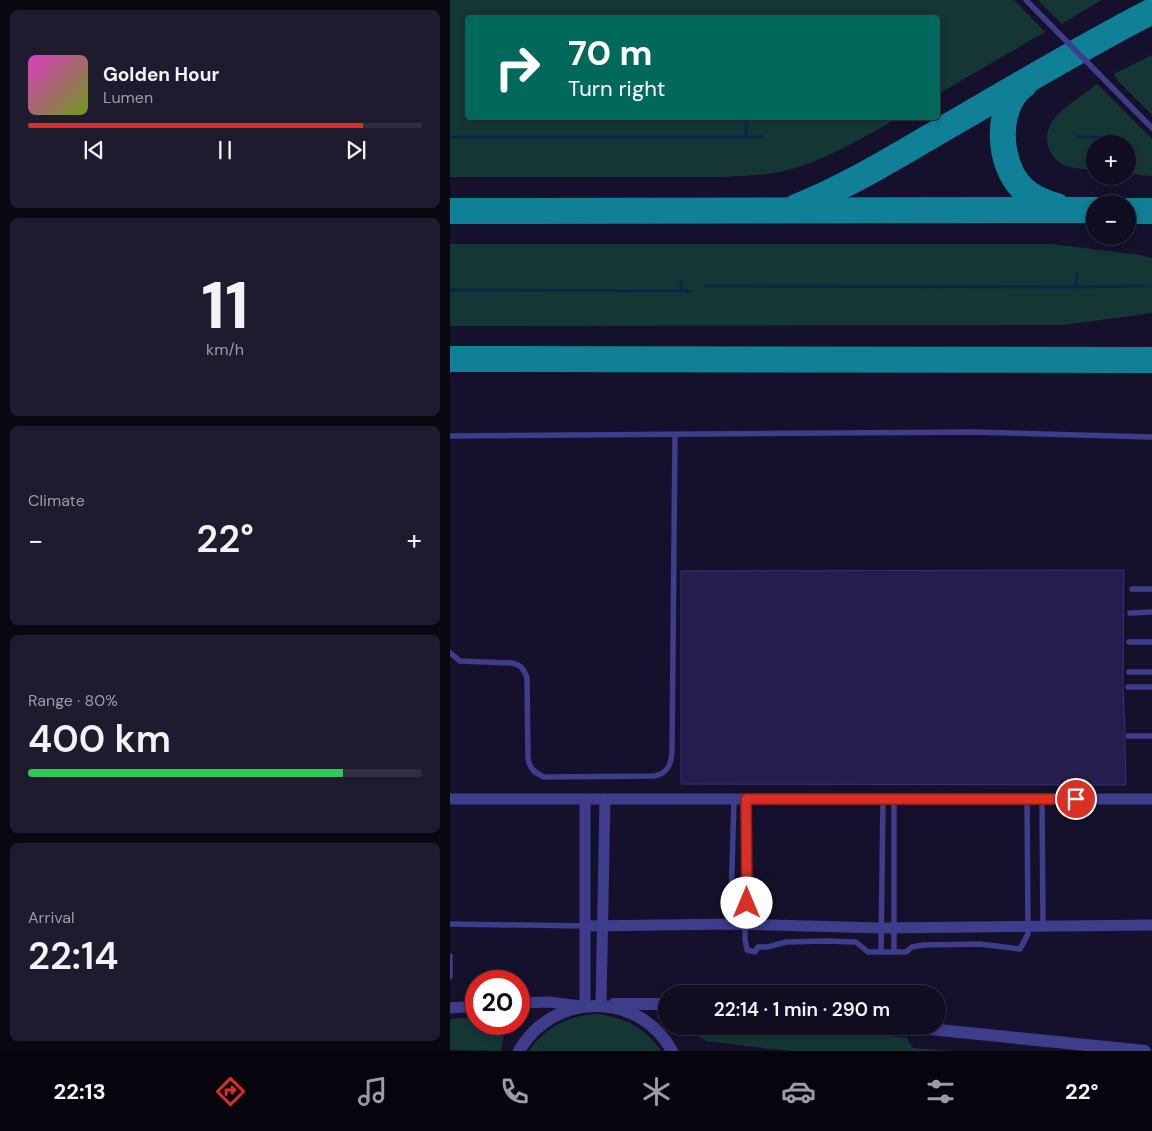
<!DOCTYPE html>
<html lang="en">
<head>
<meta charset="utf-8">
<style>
  :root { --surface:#100d21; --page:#1e1b2e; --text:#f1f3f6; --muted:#9c9ca5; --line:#302d3f; --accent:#d93025 }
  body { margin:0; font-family:"DM Sans",sans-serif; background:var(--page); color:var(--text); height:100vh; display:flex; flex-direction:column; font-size:19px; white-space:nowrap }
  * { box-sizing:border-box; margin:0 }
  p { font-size:16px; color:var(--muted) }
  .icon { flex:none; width:28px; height:28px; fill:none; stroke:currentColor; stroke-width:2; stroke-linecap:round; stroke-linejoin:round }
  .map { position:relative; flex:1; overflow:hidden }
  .side { display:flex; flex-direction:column; gap:10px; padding:10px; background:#090712; width:450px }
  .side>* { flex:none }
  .hud { position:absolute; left:15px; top:15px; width:475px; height:105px; border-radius:5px; box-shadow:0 2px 8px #0003,0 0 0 1px var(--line); background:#00695c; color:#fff; overflow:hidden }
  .buttons { position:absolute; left:636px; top:135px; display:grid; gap:10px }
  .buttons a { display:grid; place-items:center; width:50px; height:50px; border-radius:50%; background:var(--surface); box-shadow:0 2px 8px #0003,0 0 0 1px var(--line); font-size:25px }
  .speed { position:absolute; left:15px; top:970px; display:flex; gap:10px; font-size:25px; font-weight:700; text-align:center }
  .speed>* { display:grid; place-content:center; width:65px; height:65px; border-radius:50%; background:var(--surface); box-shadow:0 2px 8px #0003,0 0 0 1px var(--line); line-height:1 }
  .speed .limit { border:8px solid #d22; background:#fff; color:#111 }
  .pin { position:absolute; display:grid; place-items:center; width:42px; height:42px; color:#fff; margin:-21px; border:2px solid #fff; border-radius:50%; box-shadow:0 1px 5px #0007 }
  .me { position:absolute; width:55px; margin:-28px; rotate:0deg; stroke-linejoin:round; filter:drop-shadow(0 0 4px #0008) }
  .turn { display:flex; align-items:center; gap:18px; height:105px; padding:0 20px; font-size:22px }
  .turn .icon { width:65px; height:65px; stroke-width:2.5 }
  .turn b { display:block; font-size:35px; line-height:42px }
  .big { font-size:38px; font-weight:600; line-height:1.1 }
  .side .widget { flex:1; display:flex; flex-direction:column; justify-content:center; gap:8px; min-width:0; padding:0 18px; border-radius:8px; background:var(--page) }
  .side .dial { align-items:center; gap:0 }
  .dial b { font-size:65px; line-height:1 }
  .song { display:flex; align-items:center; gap:15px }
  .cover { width:60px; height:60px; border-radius:8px; background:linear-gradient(135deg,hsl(310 70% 55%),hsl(80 70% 35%)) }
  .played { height:5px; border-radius:2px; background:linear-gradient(90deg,var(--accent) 85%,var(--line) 85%) }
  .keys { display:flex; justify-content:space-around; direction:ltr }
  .heat { display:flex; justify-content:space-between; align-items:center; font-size:28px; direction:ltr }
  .charge { height:8px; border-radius:4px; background:linear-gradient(90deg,#34c759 80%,var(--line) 0) }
  .trip { position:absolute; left:208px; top:985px; width:288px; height:50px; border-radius:25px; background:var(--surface); box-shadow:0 2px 8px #0003,0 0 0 1px var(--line); font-weight:600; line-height:50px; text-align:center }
  .dock { display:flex; height:80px; justify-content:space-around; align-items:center; background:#06050d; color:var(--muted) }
  .dock .icon { width:35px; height:35px }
  .dock .active { color:var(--accent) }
  .dock b { font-size:22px; color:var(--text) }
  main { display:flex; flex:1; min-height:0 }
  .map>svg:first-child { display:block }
</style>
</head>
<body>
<main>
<section class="side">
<div class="widget">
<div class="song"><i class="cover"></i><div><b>Golden Hour</b><p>Lumen</p></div></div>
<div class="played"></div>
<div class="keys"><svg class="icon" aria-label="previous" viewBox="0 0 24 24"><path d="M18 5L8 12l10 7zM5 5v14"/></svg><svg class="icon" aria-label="pause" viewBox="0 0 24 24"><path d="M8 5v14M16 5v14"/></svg><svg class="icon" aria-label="next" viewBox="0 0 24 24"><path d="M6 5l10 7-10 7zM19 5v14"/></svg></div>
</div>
<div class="widget dial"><b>11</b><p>km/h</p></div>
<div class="widget"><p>Climate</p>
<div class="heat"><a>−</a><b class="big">22°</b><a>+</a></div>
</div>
<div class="widget"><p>Range · 80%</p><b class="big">400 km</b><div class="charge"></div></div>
<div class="widget"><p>Arrival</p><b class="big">22:14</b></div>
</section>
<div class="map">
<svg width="702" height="1051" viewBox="0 0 702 1051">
  <rect width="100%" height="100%" fill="#15112c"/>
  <g fill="#143634">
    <path d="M0,0H564L595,32L488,94V18H18V118H448C412,138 373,162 333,171C315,176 295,175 276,177H0Z"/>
    <path d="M588,0H651L612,24Z"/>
    <path d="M702,55V115L668,81L664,74Z"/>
    <path d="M647,84L702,139V176L678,174V144H645V170C635,169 623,169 614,165C596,156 592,134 604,119C615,105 634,95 647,84Z"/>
    <path d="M0,244H602L690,255L702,258V313L614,325L0,326Z"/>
    <path d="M145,1014C173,1016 196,1028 211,1051H79C94,1028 118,1016 145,1014Z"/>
    <path d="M26,1017V1024H56L51,1051L0,1050V1019Z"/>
    <path d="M229,1026H280L342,1033L344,1026H351L457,1038L463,1048L504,1051H340L256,1041Z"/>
  </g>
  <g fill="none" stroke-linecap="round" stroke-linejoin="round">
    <g stroke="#0b254b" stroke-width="3">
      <path d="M0,137H312"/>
      <path d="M627,137L673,138"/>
      <path d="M296,138V123L300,118H305"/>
      <path d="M627,273L626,287L694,286"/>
      <path d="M255,286L626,287"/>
      <path d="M0,290L241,291"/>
      <path d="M231,291V281"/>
    </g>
    <g stroke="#0f8096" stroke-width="26">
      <path d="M574,85C544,107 548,164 572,188C582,198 595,203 607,206"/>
      <path d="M346,207C394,188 438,161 483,135C556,93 628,49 702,11"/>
      <path d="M0,211L645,210"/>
      <path d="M678,211H702"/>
      <path d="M0,359L702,360"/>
    </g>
  </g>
  <path fill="#251d4d" stroke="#3b2f79" d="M674,570L673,687L675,732L673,736L675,740L676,785L231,784V571Z"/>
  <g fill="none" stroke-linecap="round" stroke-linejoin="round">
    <g stroke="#3d3d8b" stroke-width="5.5">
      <path d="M576,0L702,128"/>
      <path d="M0,436L525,432L702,437"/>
      <path d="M682,589H702"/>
      <path d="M680,613L702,612"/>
      <path d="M679,642H702"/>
      <path d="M0,653L10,661L62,663C71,665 74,669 77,678L78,759C80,769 85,773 94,777L204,776C217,774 221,765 222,753L225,435"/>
      <path d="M679,672H702"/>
      <path d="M678,687H702"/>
      <path d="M678,736H702"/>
      <path d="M296,799L295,939L297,950L305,952L308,947H318L336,942L376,941L406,942L418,952H456L462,947L473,945L530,944L570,949L578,934L577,799"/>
      <path d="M592,799L593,925"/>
      <path d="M0,924L136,926"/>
      <path d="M284,924L281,904L284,799"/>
      <path d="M431,952L433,799"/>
      <path d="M444,952V799"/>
      <path d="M0,956V977"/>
    </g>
    <g stroke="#3d3d8b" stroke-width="11">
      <path d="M0,799H702"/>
      <path d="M136,926L284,924L431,928L702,925"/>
      <path d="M69,1003L99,1002L131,1006"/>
      <path d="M151,1005L155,799"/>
      <path d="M135,1006V799"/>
      <path d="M0,1008L26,1006"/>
    </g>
    <g stroke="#3d3d8b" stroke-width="12">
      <path d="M164,1004H216"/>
      <path d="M449,1026L695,1051"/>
      <path d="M69,1051C102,992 189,990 222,1051"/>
    </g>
  </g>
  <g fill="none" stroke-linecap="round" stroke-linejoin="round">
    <g stroke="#8d1f18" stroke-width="12">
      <path id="route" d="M297,903L296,799H626"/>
    </g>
    <use href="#route" stroke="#d93025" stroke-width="9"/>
  </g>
</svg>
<div class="buttons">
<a>+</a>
<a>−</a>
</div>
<div class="speed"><div class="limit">20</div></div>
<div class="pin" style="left:626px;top:799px;background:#d93025"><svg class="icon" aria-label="arrive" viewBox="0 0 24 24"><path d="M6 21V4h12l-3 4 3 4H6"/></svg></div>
<svg class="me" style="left:297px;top:903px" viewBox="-20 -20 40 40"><circle r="19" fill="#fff"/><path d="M0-13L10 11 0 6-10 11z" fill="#d93025"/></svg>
<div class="trip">22:14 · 1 min · 290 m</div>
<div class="hud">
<div class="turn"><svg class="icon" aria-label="right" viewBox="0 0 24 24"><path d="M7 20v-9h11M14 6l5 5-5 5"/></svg><div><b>70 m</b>Turn right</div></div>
</div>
</div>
</main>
<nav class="dock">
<b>22:13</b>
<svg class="icon active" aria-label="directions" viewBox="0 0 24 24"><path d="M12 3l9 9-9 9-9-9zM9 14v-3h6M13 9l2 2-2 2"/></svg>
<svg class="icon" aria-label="music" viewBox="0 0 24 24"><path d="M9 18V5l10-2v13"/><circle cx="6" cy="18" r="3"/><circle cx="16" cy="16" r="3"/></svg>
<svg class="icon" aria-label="phone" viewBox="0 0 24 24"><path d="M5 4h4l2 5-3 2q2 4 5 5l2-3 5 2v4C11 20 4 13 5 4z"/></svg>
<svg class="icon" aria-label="climate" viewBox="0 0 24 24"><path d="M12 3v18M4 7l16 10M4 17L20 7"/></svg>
<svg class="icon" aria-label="car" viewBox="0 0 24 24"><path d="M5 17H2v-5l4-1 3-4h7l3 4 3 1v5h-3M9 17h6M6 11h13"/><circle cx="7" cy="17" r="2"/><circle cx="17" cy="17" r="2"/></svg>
<svg class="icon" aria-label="filters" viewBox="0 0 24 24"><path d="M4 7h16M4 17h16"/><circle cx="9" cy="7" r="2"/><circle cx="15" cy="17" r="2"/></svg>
<b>22°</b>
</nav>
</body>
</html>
